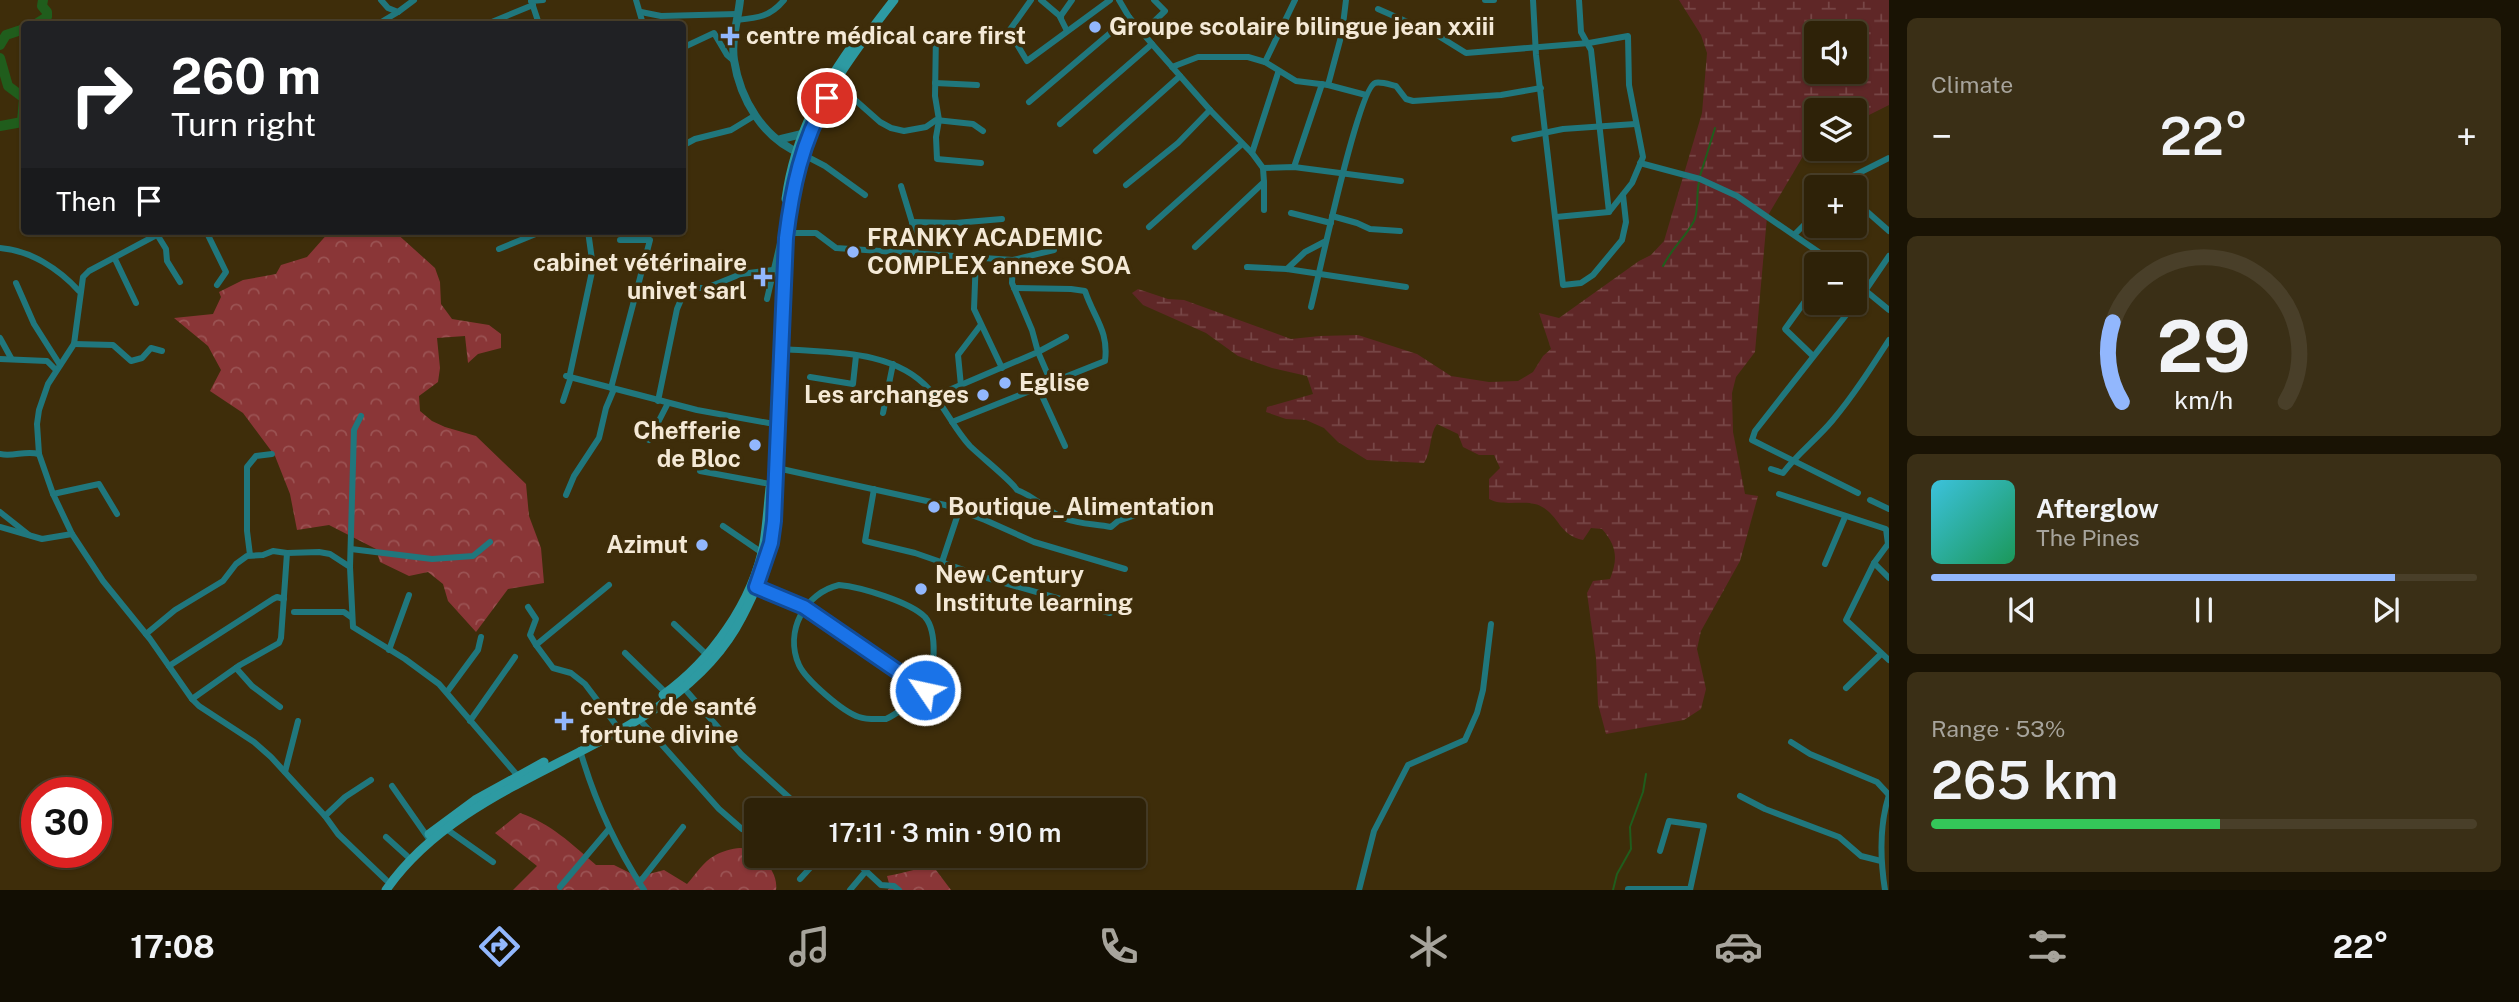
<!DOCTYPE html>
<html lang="en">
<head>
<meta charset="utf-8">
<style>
  :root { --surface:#2e2208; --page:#3a2f16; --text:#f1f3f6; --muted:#a7a49c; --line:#493f29; --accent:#92b7fd }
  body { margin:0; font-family:"Public Sans",sans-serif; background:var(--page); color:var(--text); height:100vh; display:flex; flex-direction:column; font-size:26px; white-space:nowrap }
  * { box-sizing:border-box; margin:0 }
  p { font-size:23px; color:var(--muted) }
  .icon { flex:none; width:38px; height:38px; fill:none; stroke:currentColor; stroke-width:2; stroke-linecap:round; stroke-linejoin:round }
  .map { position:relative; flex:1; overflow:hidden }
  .drawer { display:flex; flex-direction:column; gap:18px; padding:18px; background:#191304; width:630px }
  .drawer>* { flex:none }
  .top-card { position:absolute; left:21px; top:21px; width:665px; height:214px; border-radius:7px; box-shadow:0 2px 5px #0004,0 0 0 2px var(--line); background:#202124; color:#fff; overflow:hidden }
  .controls { position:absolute; left:1804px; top:21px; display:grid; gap:14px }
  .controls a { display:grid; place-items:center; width:63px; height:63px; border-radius:7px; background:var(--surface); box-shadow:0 2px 5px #0004,0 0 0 2px var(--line); font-size:35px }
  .speed { position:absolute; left:21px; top:777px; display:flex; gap:14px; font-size:35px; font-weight:700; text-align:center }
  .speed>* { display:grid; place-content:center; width:91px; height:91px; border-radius:50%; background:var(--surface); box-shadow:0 2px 5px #0004,0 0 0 2px var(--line); line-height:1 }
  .speed .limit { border:10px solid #d22; background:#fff; color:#111 }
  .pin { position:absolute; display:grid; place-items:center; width:60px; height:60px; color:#fff; margin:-30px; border:4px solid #fff; border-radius:50%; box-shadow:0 2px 7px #0007 }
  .me { position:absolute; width:77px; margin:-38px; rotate:304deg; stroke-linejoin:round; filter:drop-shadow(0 0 5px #0008) }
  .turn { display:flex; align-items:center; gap:24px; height:147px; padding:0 35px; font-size:32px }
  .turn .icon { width:91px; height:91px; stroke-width:2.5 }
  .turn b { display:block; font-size:49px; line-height:60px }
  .then { display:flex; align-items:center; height:66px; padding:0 35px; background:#0003; gap:14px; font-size:26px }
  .big { font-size:52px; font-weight:600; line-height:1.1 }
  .drawer .tile { flex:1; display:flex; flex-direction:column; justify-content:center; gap:10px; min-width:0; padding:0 24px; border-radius:10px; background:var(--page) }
  .drawer .dial { align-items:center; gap:0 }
  .dial svg { height:182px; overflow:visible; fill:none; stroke:var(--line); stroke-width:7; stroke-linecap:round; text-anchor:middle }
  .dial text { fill:var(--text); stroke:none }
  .song { display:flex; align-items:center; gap:21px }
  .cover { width:84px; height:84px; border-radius:10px; background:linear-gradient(135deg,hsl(190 70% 55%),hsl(150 70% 35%)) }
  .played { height:7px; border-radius:4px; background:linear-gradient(90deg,var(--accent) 85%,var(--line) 85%) }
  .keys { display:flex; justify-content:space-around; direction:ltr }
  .heat { display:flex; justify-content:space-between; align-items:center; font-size:38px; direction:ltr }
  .charge { height:10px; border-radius:5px; background:linear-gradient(90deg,#34c759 53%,var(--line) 0) }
  .trip { position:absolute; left:744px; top:798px; width:402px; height:70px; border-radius:7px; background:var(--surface); box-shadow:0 2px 5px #0004,0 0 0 2px var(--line); font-weight:600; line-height:70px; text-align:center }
  .tab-bar { display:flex; height:112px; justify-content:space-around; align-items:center; background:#120e03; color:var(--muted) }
  .tab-bar .icon { width:49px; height:49px }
  .tab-bar .on { color:var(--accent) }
  .tab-bar b { font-size:32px; color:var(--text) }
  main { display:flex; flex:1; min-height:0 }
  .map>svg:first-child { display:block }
</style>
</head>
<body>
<main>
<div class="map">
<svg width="1889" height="890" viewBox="0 0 1889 890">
  <defs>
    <pattern id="forest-crowns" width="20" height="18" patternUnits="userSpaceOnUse" patternTransform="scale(1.75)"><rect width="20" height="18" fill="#8a3637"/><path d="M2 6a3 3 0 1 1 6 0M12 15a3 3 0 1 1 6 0" fill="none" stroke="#9b5353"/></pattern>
    <pattern id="wetland-marsh" width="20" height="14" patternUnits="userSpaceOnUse" patternTransform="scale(1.75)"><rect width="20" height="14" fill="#5f2727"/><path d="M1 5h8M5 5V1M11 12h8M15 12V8" fill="none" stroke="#774646"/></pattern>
  </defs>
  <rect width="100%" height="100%" fill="#3e2d0a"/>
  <g fill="url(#forest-crowns)">
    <path d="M330,231H394L435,268L440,282L441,304L452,319L489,325L501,334V348L478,354L468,363L465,336L437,338L440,368L438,382L419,396L420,411L432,421L445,427L476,436L526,484L529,516L541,548L544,583L508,589L476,632L448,601L443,584L428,572L409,576L380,562L376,549L329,525L297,530L290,494L275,456L243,413L210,391L221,370L208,346L174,318L213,314L221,297L219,292L243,280L276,274L281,265L307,257Z"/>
    <path d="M520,813C550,823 572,844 596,865H614L638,877L664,870L687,884C695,875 704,861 714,856C720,852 733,848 740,848C759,849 779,872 776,890H513L537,866L495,833Z"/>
    <path d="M928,867L936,870L951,890H888L890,887L887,876C901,874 914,869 928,867Z"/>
  </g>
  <path fill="url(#wetland-marsh)" fill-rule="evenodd" d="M1679,0H1889V105L1855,122V110H1816V139L1812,141L1767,217L1755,352L1736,377L1732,393L1733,432L1745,494L1758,496L1740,561L1701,631L1697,649L1706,689L1701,709L1684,720L1606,734L1598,704L1596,658L1587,593L1593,581L1610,579C1618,559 1617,546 1602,529L1591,528L1583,540C1560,535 1561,520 1544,508C1529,497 1505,508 1489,499V479L1500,468L1494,455H1479L1463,447L1458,434L1437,424C1429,435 1432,451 1424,463L1367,460L1338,442L1324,428L1306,420L1286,419L1266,412L1267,407L1313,394L1307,376L1272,368L1238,356L1206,333L1143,305L1132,293L1138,289L1168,299L1184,300L1291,339L1320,336L1358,335L1417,354L1451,376L1489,382L1518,381L1533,372L1543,356L1551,349L1539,313L1559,318L1639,261L1651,255L1664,241L1702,113L1707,53L1701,35ZM1816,33H1855V72H1816Z"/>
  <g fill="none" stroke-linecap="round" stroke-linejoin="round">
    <g stroke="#205d1c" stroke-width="2">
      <path d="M24,60L21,64L24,66"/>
      <path d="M1700,176L1715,128"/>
      <path d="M1663,266C1671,249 1685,238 1694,221C1699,210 1696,194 1699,182"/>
      <path d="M1613,890L1617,874L1631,849L1630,827L1643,792L1646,774"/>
    </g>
    <g stroke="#205d1c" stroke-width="10">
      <path d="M36,24L47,17V12L42,6L43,0"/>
      <path d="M0,45L6,35L24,29"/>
      <path d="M0,58L8,86L24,98L22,122L0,126"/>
    </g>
    <g stroke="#20777d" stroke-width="6">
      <path d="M381,0L388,8L398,12L414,0"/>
      <path d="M531,0L539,24"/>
      <path d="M636,0L643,24"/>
      <path d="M1031,0L1009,31L1027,61L1110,0"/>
      <path d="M1041,0L1061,17"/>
      <path d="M1485,0H1494"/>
      <path d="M1533,0L1536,55L1563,285L1581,283L1593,275L1622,240L1626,222L1623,195"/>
      <path d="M1579,0L1581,32L1591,50L1609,212"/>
      <path d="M531,1L543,0"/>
      <path d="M1378,9L1437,35L1466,53L1589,43L1628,36L1629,85L1643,157L1632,183L1609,212L1556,217"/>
      <path d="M641,12L661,16L737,14"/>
      <path d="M737,20C757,18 770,17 784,0"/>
      <path d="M378,24L398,12"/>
      <path d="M487,24L533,5"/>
      <path d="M1067,31L1060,17L1072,0"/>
      <path d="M1142,33L1165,11L1154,0"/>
      <path d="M936,34L935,96L939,120L936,137L937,159L981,163"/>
      <path d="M1152,44L1210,110L1252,153L1263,168L1294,167L1401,181"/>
      <path d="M682,48L714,33L727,55L734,61"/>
      <path d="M1265,62L1295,0"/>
      <path d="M1172,67L1198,57H1248L1265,62L1296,81L1328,85L1366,95"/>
      <path d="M836,83L880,122L891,128L904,131L926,127L936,120L973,124L983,131"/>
      <path d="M935,83L977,85"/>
      <path d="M1328,85L1342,33L1346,0"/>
      <path d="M1029,102L1129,17"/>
      <path d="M1060,124L1152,44L1129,17L1119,0"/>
      <path d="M1514,139L1563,129L1635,124"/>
      <path d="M682,146L695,139L731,130L754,116"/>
      <path d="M1096,151L1180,76"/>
      <path d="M1252,153L1278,73"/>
      <path d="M802,154L825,166L865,195"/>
      <path d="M1640,163L1700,179L1737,196L1836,264"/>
      <path d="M1294,167L1322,84"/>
      <path d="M1264,182V210"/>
      <path d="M1126,185L1178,143L1210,110"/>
      <path d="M901,186L912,222L916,254"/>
      <path d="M1844,187L1843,181L1889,158"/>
      <path d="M1855,201L1889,231"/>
      <path d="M1291,213L1331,223"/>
      <path d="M1332,216L1357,223L1370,229L1400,231"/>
      <path d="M912,222L955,223L1002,219"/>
      <path d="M1149,227L1242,144"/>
      <path d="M164,231L89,271L83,277L74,344L48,384L39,410L37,424L39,454L53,494L72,534L103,581L150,639L192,699L199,706L254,742L271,757L325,816L338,834L386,880"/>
      <path d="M206,231L226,272L217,285"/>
      <path d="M787,233H816L836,248L1013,260L1054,250"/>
      <path d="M1795,234L1816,213"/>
      <path d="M158,236L166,249L167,261L180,282"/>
      <path d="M1195,247L1264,182L1263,168"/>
      <path d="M0,248C30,250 59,269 79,291"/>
      <path d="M499,249L543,231"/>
      <path d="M976,257L974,309L1002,368"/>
      <path d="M115,259L136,303"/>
      <path d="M1247,267L1287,269L1406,287"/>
      <path d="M1287,269L1305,252L1326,241"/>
      <path d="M1855,282L1889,310"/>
      <path d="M16,283L34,324L60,365"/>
      <path d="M767,299L781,239"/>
      <path d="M1311,307C1318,280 1358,89 1375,83C1380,81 1391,85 1396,86L1406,99L1413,101L1501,95L1541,88"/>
      <path d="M0,338L11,358"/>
      <path d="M74,344L113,345L131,361L142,358L151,348L162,351"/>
      <path d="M782,349C831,353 893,349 929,389C945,407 954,429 970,446C980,456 1013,482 1017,490C1035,496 1047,512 1066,519C1079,524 1096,524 1111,527L1118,521L1165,505"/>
      <path d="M1813,356L1785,329L1816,286"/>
      <path d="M0,359L47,361L56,370"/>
      <path d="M570,374L593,267L588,231"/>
      <path d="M566,376L697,410L774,424"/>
      <path d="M810,377L853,384L856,356"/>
      <path d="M1051,382L1038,352L1066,337"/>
      <path d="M961,386L958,355L980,326"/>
      <path d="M1038,387L1065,446"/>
      <path d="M611,388L650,240H620"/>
      <path d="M935,396L1038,352L1032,330L1012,283L1013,260"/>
      <path d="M563,401L571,377"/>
      <path d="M658,401L677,309L683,295L689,288H706L741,274L773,270"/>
      <path d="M883,413L893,364"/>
      <path d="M361,416L354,430L350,567L353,627L405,659L439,684L517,775"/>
      <path d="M952,422L1105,361C1109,331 1094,318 1085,291L1071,289L1014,288"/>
      <path d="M649,440L668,403"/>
      <path d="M0,454C14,457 25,450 39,454"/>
      <path d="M777,468L945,505L985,520L1034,542L1125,569"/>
      <path d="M1771,469L1783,473C1797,454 1816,440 1832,421C1853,396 1871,368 1889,340"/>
      <path d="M700,471L770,484"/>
      <path d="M874,489L865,541L915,553L987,578L1110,613"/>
      <path d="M1858,493L1752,440L1755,431L1865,291L1889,256"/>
      <path d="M53,494L99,484L117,514"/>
      <path d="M1779,494L1886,529L1888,544L1874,563L1889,578"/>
      <path d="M566,495L574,476L599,438L606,408L614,389"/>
      <path d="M1870,500L1889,509"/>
      <path d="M0,512L29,535"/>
      <path d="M723,526L761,552"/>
      <path d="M0,527L42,539L72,534"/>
      <path d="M351,549L432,559L473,556L490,542"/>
      <path d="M250,555L247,531V467L256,456L272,454"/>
      <path d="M942,562L959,511"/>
      <path d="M1874,563L1846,620L1889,660"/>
      <path d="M1825,564L1845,517"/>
      <path d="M609,585L536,645L553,668L571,673L585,684L616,725"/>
      <path d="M839,585C861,587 910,602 925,617C938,632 935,674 925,690C919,698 895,715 886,719C877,719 867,720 859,717C843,712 806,680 799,665C784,631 805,593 839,585Z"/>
      <path d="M756,588L804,607L925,690"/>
      <path d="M528,607L536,619L530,635L536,645"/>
      <path d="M294,612H344L351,617"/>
      <path d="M674,624L707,655"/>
      <path d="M146,634L175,610L223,581L236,564L247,556L263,555L273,551L287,553L319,552L330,554L350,567"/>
      <path d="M389,650L409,595"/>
      <path d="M625,653L666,693"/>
      <path d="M169,666L273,599L277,597L284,599"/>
      <path d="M236,668L252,686L280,707"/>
      <path d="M684,688L741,754L803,810"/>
      <path d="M1846,688L1881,654"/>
      <path d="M447,692L478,650L481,637"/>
      <path d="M192,699L240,665L279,643L281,638L287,553"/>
      <path d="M639,719L719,809L742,829"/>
      <path d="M470,721L515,657"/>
      <path d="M1791,742L1810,754L1877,782L1889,795"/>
      <path d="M580,750C594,799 616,847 644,890"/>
      <path d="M285,772L298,721"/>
      <path d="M392,786L429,839"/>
      <path d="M1740,796L1765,809L1839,837L1861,856L1881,861"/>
      <path d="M325,816L345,797L371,780"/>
      <path d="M445,828L493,862"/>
      <path d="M386,837L407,856"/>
      <path d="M1660,851L1669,821L1704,826L1690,890"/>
      <path d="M850,856L881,885L894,886L899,890"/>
      <path d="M800,879L821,856"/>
      <path d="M639,883L683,827"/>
      <path d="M560,887L609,829"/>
      <path d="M1628,889H1690"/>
      <path d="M850,890L866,871"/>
      <path d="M1359,890L1374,831L1408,765L1465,740L1477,713L1483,690L1491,624"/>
      <path d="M1885,890C1880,858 1879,826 1889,795"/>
    </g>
    <g stroke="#20777d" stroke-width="8">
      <path d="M740,0C738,20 731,40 734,60C740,99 763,139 802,154"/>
      <path d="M781,139L802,134"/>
    </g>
    <g stroke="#2d9aa2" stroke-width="9">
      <path d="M786,199C795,134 822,87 860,35"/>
      <path d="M663,695C711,661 753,602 764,543C767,525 768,506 770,488"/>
      <path d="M429,834L475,800L544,762"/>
      <path d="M386,890C475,762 673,752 742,617C754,594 765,570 770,544C777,514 776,481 778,450C780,395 783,339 785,283C787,237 789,190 804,146C823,92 859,45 894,0"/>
    </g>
  </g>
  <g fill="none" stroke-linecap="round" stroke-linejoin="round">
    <g stroke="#114b97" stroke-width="18">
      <path id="route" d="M827,98C802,141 792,189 786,238L774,521L771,543L756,587L804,607L925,690"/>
    </g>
    <use href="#route" stroke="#1a73e8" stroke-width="12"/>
  </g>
  <g fill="#92b7fd" stroke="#3e2d0a" stroke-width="2.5">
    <circle cx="1095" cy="27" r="7"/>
    <path d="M726.5 25.5h7v7h7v7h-7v7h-7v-7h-7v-7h7z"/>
    <circle cx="853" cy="252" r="7"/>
    <path d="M759.5 266.5h7v7h7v7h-7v7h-7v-7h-7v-7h7z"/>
    <circle cx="1005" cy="383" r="7"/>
    <circle cx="983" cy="395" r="7"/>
    <circle cx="755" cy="445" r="7"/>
    <circle cx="934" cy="507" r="7"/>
    <circle cx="702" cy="545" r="7"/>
    <circle cx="921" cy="589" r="7"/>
    <path d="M560.5 710.5h7v7h7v7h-7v7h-7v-7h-7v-7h7z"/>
  </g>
  <g text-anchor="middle" stroke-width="7" stroke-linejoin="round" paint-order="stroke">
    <g font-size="24" font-weight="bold" fill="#f4e9d6" stroke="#3e2d0a" text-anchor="start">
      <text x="1109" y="35">Groupe scolaire bilingue jean xxiii</text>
      <text x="746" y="44">centre médical care first</text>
      <text x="867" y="246">FRANKY ACADEMIC<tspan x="867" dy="28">COMPLEX annexe SOA</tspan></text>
      <text x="747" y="271" text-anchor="end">cabinet vétérinaire<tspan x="747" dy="28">univet sarl</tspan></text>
      <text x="1019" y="391">Eglise</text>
      <text x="969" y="403" text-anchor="end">Les archanges</text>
      <text x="741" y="439" text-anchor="end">Chefferie<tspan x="741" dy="28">de Bloc</tspan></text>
      <text x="948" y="515">Boutique_Alimentation</text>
      <text x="688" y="553" text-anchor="end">Azimut</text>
      <text x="935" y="583">New Century<tspan x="935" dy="28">Institute learning</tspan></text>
      <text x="580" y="715">centre de santé<tspan x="580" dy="28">fortune divine</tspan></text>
    </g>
  </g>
</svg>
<div class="controls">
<a><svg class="icon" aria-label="sound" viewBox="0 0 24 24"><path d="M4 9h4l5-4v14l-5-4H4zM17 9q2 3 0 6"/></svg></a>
<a><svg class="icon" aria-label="layers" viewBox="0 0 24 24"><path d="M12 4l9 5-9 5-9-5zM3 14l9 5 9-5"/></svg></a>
<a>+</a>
<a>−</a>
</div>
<div class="speed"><div class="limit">30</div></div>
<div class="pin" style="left:827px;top:98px;background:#d93025"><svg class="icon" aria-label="arrive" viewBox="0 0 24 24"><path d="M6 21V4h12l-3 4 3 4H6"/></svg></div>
<svg class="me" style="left:925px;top:690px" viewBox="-20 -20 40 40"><circle r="17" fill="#1a73e8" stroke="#fff" stroke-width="3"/><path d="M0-11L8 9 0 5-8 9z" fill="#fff"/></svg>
<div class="trip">17:11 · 3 min · 910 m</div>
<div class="top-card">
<div class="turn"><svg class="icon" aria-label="right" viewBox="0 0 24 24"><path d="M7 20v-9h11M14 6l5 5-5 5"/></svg><div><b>260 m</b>Turn right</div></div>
<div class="then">Then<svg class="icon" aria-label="arrive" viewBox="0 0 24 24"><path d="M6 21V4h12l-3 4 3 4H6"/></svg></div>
</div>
</div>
<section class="drawer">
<div class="tile"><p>Climate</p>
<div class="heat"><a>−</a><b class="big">22°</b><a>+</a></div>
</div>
<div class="tile dial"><svg viewBox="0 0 100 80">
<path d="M14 69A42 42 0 1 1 86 69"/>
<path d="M14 69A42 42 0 0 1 10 34" stroke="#92b7fd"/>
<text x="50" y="56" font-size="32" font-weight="700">29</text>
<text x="50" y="72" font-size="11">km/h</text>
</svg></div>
<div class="tile">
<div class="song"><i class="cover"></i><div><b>Afterglow</b><p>The Pines</p></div></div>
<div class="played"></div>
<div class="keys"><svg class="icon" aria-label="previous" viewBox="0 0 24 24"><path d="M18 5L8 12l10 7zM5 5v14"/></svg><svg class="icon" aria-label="pause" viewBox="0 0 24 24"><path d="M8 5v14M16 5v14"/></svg><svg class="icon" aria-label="next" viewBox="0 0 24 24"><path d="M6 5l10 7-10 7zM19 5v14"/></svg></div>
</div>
<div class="tile"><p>Range · 53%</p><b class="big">265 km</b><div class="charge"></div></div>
</section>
</main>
<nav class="tab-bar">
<b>17:08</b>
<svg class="icon on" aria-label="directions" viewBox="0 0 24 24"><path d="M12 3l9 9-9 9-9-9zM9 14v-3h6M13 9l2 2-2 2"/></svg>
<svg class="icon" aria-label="music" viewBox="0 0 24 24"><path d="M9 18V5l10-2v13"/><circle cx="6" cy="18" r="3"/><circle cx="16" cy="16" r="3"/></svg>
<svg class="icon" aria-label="phone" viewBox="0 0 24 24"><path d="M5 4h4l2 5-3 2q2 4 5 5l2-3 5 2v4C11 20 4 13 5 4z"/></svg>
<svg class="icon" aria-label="climate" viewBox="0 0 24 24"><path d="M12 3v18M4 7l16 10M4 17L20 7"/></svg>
<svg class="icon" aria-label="car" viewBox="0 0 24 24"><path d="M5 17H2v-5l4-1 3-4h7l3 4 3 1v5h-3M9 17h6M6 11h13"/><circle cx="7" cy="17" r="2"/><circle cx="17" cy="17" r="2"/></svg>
<svg class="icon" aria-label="filters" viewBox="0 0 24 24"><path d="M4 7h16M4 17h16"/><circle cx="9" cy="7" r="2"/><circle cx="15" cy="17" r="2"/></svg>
<b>22°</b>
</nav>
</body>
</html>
